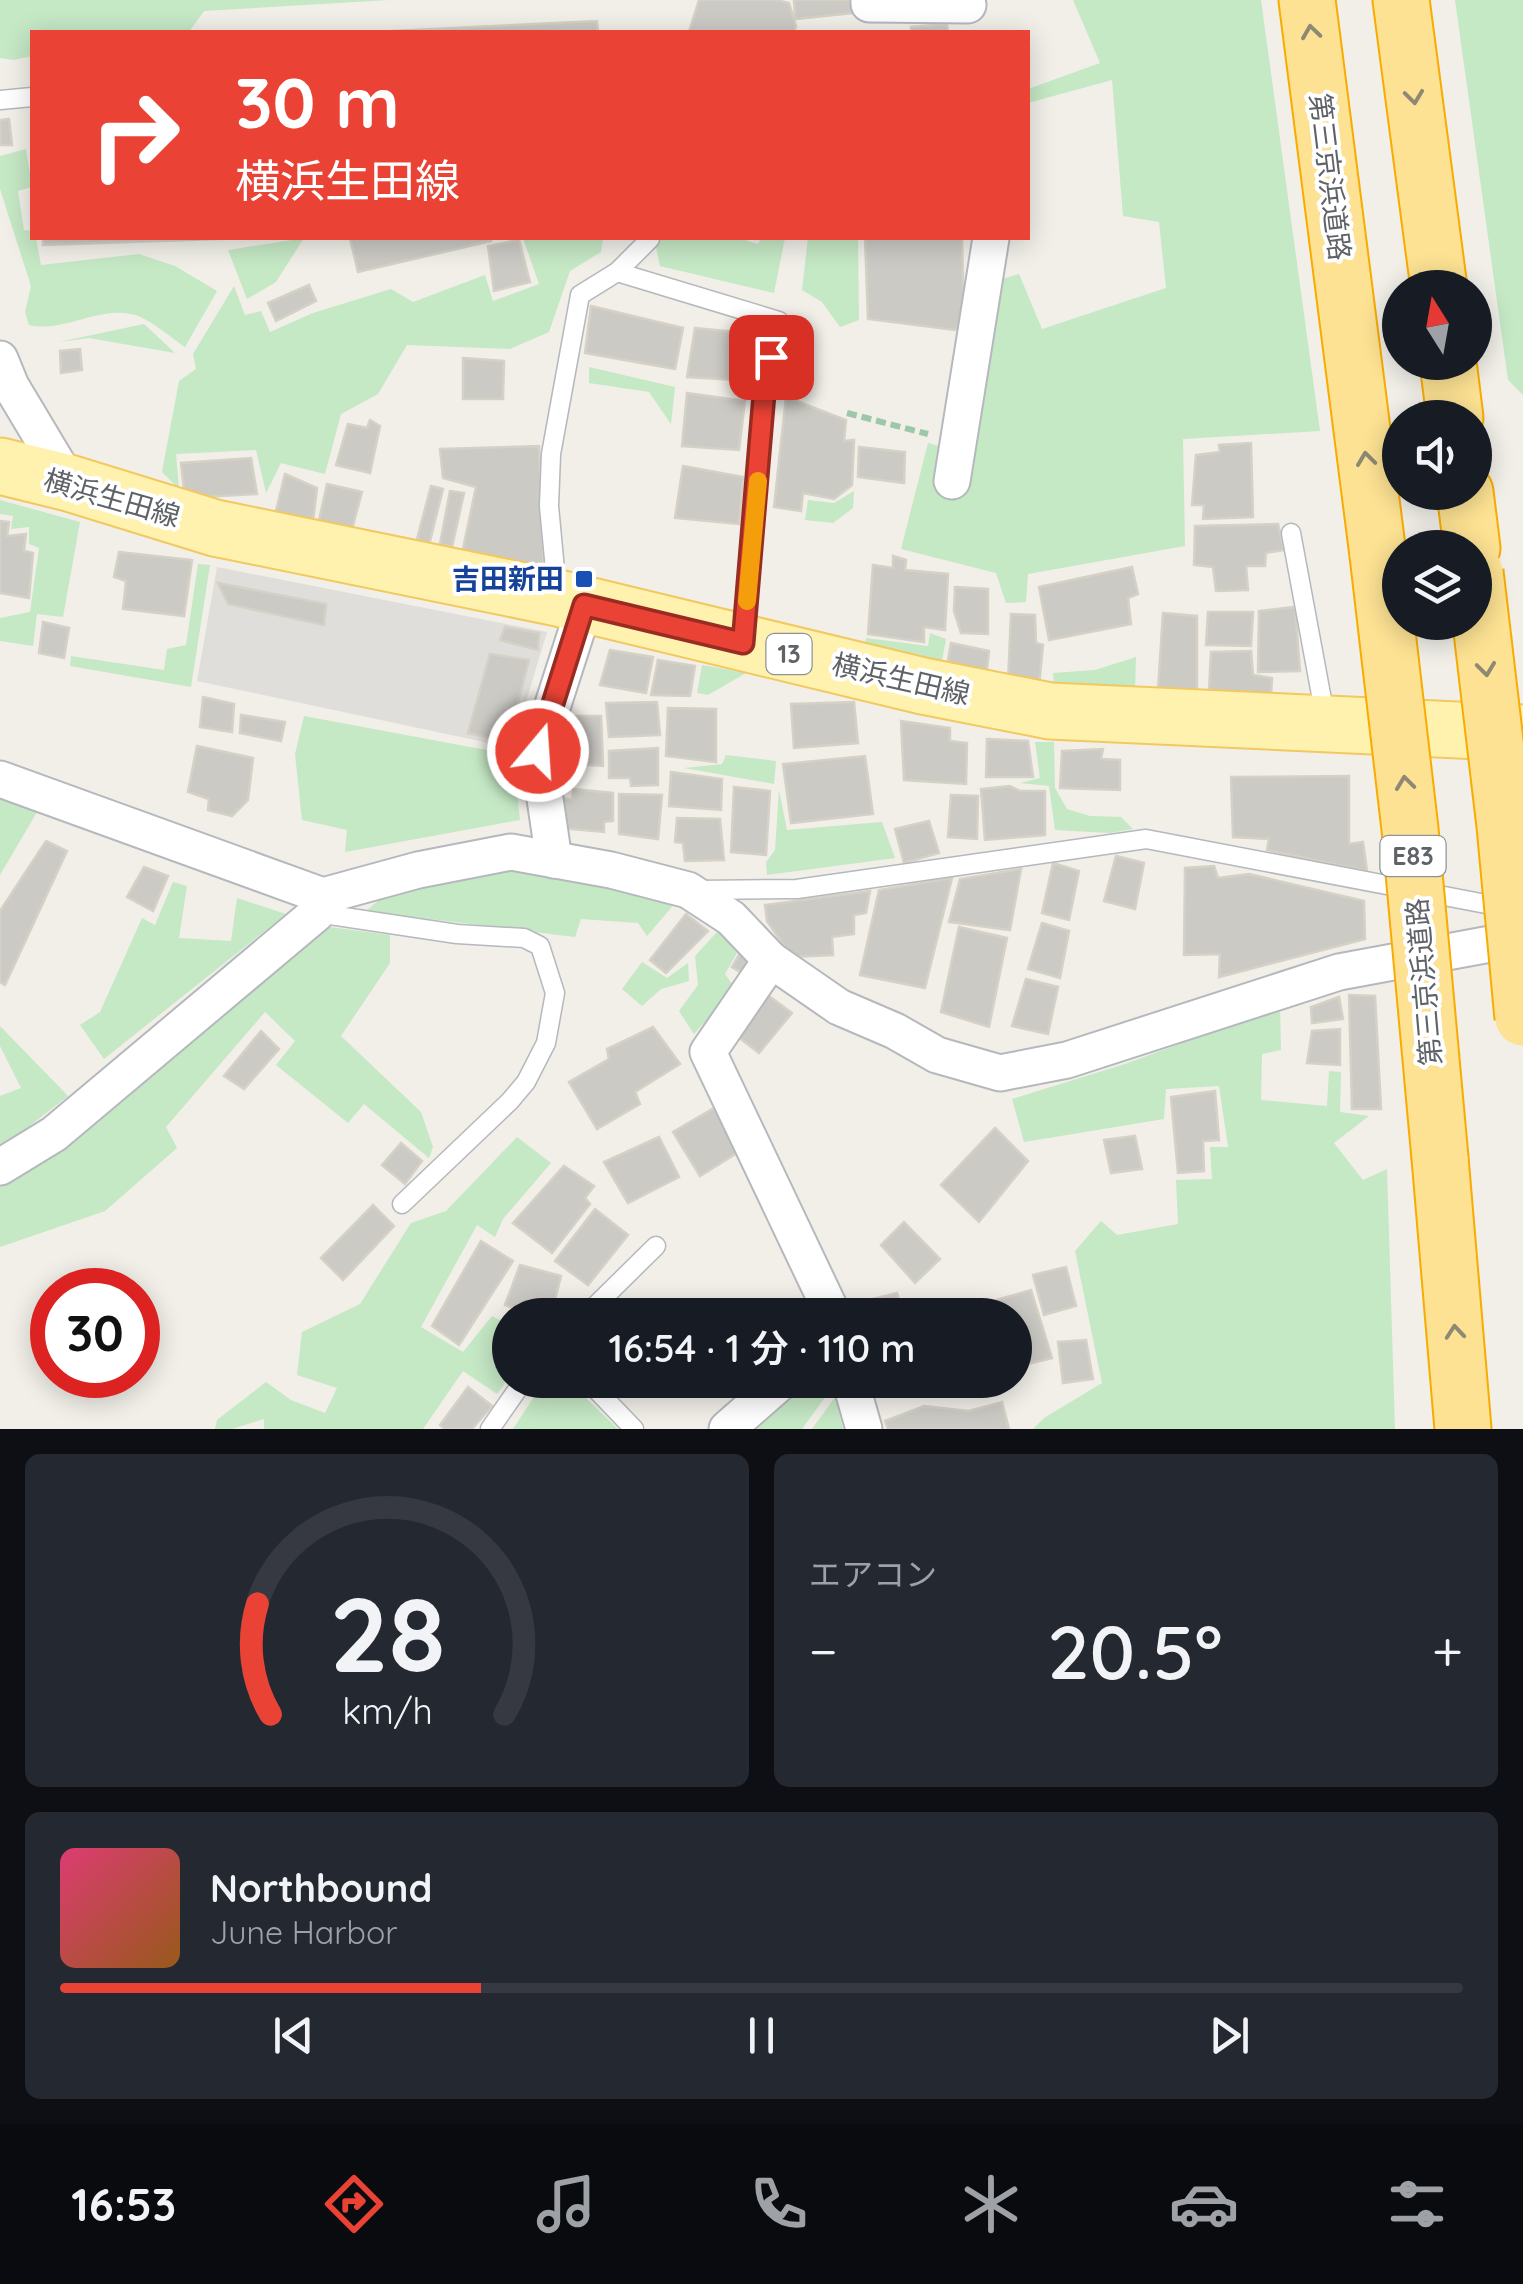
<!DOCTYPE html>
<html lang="ja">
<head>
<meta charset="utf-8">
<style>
  :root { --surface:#171b24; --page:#242831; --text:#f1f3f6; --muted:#9ea1a6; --line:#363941; --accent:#ea4335 }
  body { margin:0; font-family:Quicksand,"Noto Sans JP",sans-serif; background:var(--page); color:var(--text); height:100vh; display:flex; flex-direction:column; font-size:38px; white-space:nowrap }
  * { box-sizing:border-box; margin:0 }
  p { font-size:32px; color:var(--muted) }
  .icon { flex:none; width:55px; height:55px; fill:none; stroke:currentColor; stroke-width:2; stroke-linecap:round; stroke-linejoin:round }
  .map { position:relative; height:1429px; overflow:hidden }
  .drawer { display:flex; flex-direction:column; gap:25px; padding:25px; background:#0d0f14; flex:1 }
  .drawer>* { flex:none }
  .top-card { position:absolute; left:30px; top:30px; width:1000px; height:210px; border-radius:0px; box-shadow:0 5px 25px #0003; background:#ea4335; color:#fff; overflow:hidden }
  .needle { width:65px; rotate:349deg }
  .controls { position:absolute; left:1382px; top:270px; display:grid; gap:20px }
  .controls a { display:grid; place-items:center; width:110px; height:110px; border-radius:50%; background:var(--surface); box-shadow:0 5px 25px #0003; font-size:50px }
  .speed { position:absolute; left:30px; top:1268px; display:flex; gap:20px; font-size:50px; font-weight:700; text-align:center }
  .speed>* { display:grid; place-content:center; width:130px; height:130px; border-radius:50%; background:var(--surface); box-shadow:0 5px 25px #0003; line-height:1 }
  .speed .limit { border:15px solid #d22; background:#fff; color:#111 }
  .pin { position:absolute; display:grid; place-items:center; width:85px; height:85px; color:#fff; margin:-42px; border-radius:20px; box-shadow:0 5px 15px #0006 }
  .me { position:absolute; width:110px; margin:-55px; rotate:18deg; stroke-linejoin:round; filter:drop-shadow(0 0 8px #0008) }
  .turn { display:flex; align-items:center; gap:35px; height:210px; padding:0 40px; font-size:45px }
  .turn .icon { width:130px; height:130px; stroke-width:2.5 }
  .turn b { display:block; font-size:70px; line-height:85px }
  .big { font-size:75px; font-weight:600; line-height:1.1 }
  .drawer .widget { flex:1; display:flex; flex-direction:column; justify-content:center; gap:15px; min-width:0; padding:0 35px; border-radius:15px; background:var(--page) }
  .drawer .dial { align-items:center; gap:0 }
  .dial svg { height:260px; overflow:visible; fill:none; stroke:var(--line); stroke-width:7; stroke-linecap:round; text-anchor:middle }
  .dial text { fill:var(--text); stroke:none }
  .song { display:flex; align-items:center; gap:30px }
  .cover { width:120px; height:120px; border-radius:15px; background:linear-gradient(135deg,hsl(340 70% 55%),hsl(30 70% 35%)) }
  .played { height:10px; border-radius:5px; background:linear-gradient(90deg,var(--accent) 30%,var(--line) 30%) }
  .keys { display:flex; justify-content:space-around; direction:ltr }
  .heat { display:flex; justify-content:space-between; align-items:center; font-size:55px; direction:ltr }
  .drawer .tiles { flex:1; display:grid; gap:25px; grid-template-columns:1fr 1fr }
  .widget:last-child { grid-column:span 2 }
  .trip { position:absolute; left:492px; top:1298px; width:540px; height:100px; border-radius:50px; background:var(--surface); box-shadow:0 5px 25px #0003; font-weight:600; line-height:100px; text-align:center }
  .menu { display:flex; height:160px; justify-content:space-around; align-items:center; background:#090b0e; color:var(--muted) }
  .menu .icon { width:70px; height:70px }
  .menu .active { color:var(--accent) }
  .menu b { font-size:45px; color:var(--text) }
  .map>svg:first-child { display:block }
</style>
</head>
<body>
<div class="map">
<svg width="1523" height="1429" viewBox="0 0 1523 1429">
  <rect width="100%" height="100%" fill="#f1efe8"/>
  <path fill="#e0deda" d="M217,567L547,632L512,748L197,681Z"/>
  <g fill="#c5e8c5">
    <path d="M0,0H389L204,11L189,32H32V56L14,60L0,58Z"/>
    <path d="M1073,0H1261L1320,431L1183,439L1185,546L1028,574L1026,602L1006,603L996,573L901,549L928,443L964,453L989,283L1019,274L1042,329L1166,288L1159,222L1123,216L1112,80L1028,103V89L1100,63Z"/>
    <path d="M1455,0H1523V395L1508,380Z"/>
    <path d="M26,149L32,187L18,191L24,230L32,231V238H36L41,265L139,254L175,266L217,291L185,347C170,337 148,317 131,314C95,307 64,333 29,325L25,312L31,286L0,189V156Z"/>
    <path d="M304,238L276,282L247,299L228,250Z"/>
    <path d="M523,238H603L601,252L570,271L549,332L510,349L407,345L378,394L341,414L325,474L281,463L266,493L256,450L176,454L179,489L162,472L179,381L196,369L193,354L234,286L245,315L261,311L270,332L313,313L391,289L413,302L485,275L493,301L539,284Z"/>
    <path d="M654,238H738L758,244L761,238H785L774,293L660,266Z"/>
    <path d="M808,238H858L859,320L840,327L822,302L802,290Z"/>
    <path d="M144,324L175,353L89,338L59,342Z"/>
    <path d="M589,367L675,387L671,424L649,392L589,383Z"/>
    <path d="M854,491L853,508L833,523L805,520L808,500L834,503Z"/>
    <path d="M0,500L80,522L63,617L37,614L33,646L0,641V618L30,612L39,548L29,544V527L11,529L13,516L0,514Z"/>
    <path d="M198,564L210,565L191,687L70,666L71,656L164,670L167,649L186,645Z"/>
    <path d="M930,633L946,639L940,671L863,654L866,638L928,646Z"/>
    <path d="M1136,657L1135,692L1054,686L1053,673L1095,670Z"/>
    <path d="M702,665L746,673L708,695L697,693Z"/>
    <path d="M304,716L513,755L520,820L345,852L347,830L302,820L295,754Z"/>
    <path d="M1035,742H1054L1055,788L1067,809L1090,816L1121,817L1133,829L1110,833L1055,830L1049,786L1020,783L1040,778Z"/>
    <path d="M726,755L776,761L774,784L684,768L722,764Z"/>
    <path d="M779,790L787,830L882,822L895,858L767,875L766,862L775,850Z"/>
    <path d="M0,797L37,812L0,875Z"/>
    <path d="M513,863L677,901L647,936L638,923L581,919L575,937L366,911L397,885Z"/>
    <path d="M173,882L187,886L179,938L231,941L237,898L286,914L104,1059L80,1025L100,1012L142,918L155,925Z"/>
    <path d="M330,927L390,935V963L341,1036L421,1112L433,1147L429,1158L364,1104L348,1123L276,1065L295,1041L265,1012L166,1127L177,1148L105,1211L0,1247V1176L301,936Z"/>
    <path d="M718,931L737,953L725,974L735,988L694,1034L679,1011L698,985L695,956Z"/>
    <path d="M642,962L667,978L688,963L689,981L661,989L642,1006L622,989Z"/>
    <path d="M1280,1007L1281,1050L1262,1054L1261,1100L1327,1106L1329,1071L1341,1072L1340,1112L1369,1116L1334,1143L1363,1180L1387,1169L1395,1429H1033L1044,1418L1102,1383L1075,1251L1101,1221L1117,1235L1178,1224L1176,1180L1212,1179L1210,1147H1228L1219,1086L1166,1089L1164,1119L1024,1142L1012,1099L1125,1064Z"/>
    <path d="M0,1026L68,1096L0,1149V1096L21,1088L0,1046Z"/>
    <path d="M517,1137L551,1163L503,1219L495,1237L477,1225L421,1327L463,1352L492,1316L510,1326V1376L497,1394L463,1371L423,1429H264V1419L232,1429H215L217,1420L266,1382L291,1400L325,1413L337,1388L297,1375L302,1332L360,1304L411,1223L446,1211Z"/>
    <path d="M545,1380H567L618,1429H513Z"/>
    <path d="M797,1380H826L829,1392L802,1429H741Z"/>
    <path d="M835,1397L843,1429H812Z"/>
  </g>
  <g fill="#cccac5" stroke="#d6d1c6" stroke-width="2.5">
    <path d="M699,0H776L789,3L796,26L794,32H689Z"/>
    <path d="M794,0H852V13L795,19Z"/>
    <path d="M597,21L598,32H372Z"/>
    <path d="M947,24L948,32H911V27Z"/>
    <path d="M9,119L12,145H0V120Z"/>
    <path d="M43,238H247L43,245Z"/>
    <path d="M350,238H490L491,241L358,272Z"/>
    <path d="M865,238H962L964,318L955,330L868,319Z"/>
    <path d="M519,240L530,282L494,291L488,246Z"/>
    <path d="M309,285L316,301L276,321L268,303Z"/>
    <path d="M591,306L683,328L675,369L585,353Z"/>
    <path d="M695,328L758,334L753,381L687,377Z"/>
    <path d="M80,349L82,370L61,373L60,351Z"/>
    <path d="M463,358L504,361L503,399H463Z"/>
    <path d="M687,393L745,401L739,450L682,446Z"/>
    <path d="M786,397L846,420L844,441L854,440L852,485L834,499L803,493L801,511L774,507Z"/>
    <path d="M370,420L380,426L370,473L336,465L348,424L367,428Z"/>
    <path d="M1251,443L1253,517L1203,519L1204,505H1192L1196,455L1220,452L1219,445Z"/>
    <path d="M539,446L544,575L465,563L463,549L476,487L443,478L440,449Z"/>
    <path d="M859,447L905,452L904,483L858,477Z"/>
    <path d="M251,458L257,494L185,498L181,463Z"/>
    <path d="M683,466L743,477L739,524L675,518Z"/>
    <path d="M285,474L317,488L313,521L283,519L276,511Z"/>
    <path d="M327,484L362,492L352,529L318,525Z"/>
    <path d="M431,486L443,489L429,545L416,543Z"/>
    <path d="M450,491L464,493L452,547L440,544Z"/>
    <path d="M0,521L9,522L7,536L26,534L24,551L33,553L29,598L0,593Z"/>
    <path d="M1278,524L1284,550L1266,553L1265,566H1246L1248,590L1216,591L1213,567L1194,565L1195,526Z"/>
    <path d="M119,552L192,560L184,616L123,609L126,581L114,577Z"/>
    <path d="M893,556L906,560L905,570L948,574L945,630L924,627V642L868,634L873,565L893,568Z"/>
    <path d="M1132,567L1138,594L1128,598L1131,624L1049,640L1039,587Z"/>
    <path d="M218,583L326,604L324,625L228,604Z"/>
    <path d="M955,587L988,589V634L961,633L954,611Z"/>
    <path d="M1295,607L1300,671L1258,672L1259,611Z"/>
    <path d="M1208,612H1253L1251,646L1206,645Z"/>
    <path d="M1163,613L1197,616V690H1158Z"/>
    <path d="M1011,614L1035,615L1036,643L1043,645L1039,686L1008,683Z"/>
    <path d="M43,622L69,628L64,658L39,653Z"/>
    <path d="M505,627L539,633L538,650L500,640Z"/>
    <path d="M951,643L989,651L986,678L946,671Z"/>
    <path d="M610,650L653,657L646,693L600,685Z"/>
    <path d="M1251,651L1253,675L1272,678L1271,696L1209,690L1211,652Z"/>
    <path d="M490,654L529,660L508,742L468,733Z"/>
    <path d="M658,660L695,666L690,696L651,695Z"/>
    <path d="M203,697L234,704L232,732L200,727Z"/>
    <path d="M657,702L660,735L609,737L606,703Z"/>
    <path d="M854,702L858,743L794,748L791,704Z"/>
    <path d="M668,708L716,709V762L666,756Z"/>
    <path d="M241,715L285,722L281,741L240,733Z"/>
    <path d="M569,716H601L603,766L561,763L556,745L570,733Z"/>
    <path d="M901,721L950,728V741L967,743L966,784L904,780Z"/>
    <path d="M987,739L1028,741L1033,777H986Z"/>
    <path d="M197,746L253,758L248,800L232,816L208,810L209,799L188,792Z"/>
    <path d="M658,748V785L631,786L630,778H609V751Z"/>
    <path d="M1103,749L1101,759L1120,760V790L1060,788L1062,751Z"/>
    <path d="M865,756L873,814L791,823L783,764Z"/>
    <path d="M671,772L722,779L721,810L669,806Z"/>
    <path d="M1349,776V844L1363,842L1367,871L1267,850L1269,839L1233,837L1231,777Z"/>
    <path d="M1010,786L1020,791H1045V835L985,840L981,789Z"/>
    <path d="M734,787L770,791L766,855L731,852Z"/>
    <path d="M573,789L613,793V821L604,822V832L562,828L564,799H572Z"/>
    <path d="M619,794L662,795L658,839L619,834Z"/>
    <path d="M951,795L978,796L977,839L948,837Z"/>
    <path d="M677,818L720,819L724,860L685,861L683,843L675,842Z"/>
    <path d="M929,821L939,853L904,863L895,829Z"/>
    <path d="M46,841L67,851L5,985L0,982V911Z"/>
    <path d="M1116,856L1144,863L1135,909L1104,901Z"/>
    <path d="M1053,863L1079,871L1069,920L1042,913Z"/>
    <path d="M1214,866L1218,878L1249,874L1364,901L1365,939L1219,977L1220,954L1184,955L1185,868Z"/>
    <path d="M144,867L168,876L153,911L127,897Z"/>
    <path d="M1021,869L1010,930L949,922L960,879Z"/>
    <path d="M952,878L925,988L860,975L879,890Z"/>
    <path d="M870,891L866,913L854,915V934L832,937L833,955L792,957L767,921L765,905Z"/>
    <path d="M686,914L708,931L666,973L650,960Z"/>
    <path d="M1042,923L1069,931L1060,978L1028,969Z"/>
    <path d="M959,927L1007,938L989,1027L941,1012Z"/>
    <path d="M740,953L751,960L742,973L732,967Z"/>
    <path d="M1026,979L1058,987L1048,1034L1012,1026Z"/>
    <path d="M1349,995L1375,996L1381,1109H1352Z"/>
    <path d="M769,996L792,1013L759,1053L737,1036Z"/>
    <path d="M1339,997L1343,1019L1312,1023L1311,1007Z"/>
    <path d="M653,1027L680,1064L635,1092L640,1104L597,1129L569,1082L609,1059L607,1049Z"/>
    <path d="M1340,1029V1065L1307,1063L1312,1031Z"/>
    <path d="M261,1031L279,1049L244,1089L224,1076Z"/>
    <path d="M1215,1091L1219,1140L1203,1141L1204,1171L1178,1173L1171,1097Z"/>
    <path d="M721,1104L745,1148L700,1176L673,1132Z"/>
    <path d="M995,1128L1028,1161L979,1222L941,1185Z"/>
    <path d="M1135,1136L1142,1169L1111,1173L1104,1140Z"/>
    <path d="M659,1137L679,1177L628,1203L604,1162Z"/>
    <path d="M401,1143L422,1161L405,1184L382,1165Z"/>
    <path d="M564,1166L594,1186L585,1198L590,1204L552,1253L513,1223Z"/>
    <path d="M373,1205L394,1226L343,1280L321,1258Z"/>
    <path d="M595,1209L628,1235L588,1285L555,1261Z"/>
    <path d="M904,1222L940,1259L915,1283L881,1245Z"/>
    <path d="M481,1241L513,1261L459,1345L432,1326Z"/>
    <path d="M520,1265L561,1276L551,1315H536L505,1305Z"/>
    <path d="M1066,1267L1076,1306L1044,1315L1033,1275Z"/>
    <path d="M1031,1290L1052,1358L1015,1367V1315H944Z"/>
    <path d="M897,1293L903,1315H853L869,1311V1300Z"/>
    <path d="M1086,1340L1093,1379L1063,1383L1058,1342Z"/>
    <path d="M468,1387L492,1406L472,1429H445L440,1425Z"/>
    <path d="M1002,1402L1009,1429H888L885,1421L924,1406L969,1411Z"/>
  </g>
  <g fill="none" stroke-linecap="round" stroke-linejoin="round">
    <g stroke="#b5b8bc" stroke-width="21">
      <g id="lane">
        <path d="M0,100L32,97"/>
        <path d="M617,272L779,321L764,394L743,637"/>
        <path d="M1291,533L1325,716"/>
        <path d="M557,591L549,506L551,454L580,295L617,272L650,239"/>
        <path d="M699,890L797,889L1146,839L1507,908"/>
        <path d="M317,913L457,934L524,938L540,946L555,993L546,1043L526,1082L510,1101L402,1204"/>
        <path d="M586,1315L656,1246"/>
        <path d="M587,1380L634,1429"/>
        <path d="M490,1429L524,1380"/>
      </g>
    </g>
    <g stroke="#b5b8bc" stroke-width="39">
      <g id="street">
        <path d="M869,0V4L968,5"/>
        <path d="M0,359L11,386L69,483"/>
        <path d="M952,481L991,238"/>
        <path d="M0,779L323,896L418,870L511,852L611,870L688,890L731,918L771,960L839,1007L895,1031L937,1055L1000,1073L1067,1060L1339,972L1523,938"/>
        <path d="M554,860L538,751L585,605"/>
        <path d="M771,960L708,1052L833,1315"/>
        <path d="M0,1167L54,1134L317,913L323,896"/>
        <path d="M850,1380L864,1429"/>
        <path d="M727,1429L783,1380"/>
      </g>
    </g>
    <g stroke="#f2c960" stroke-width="59">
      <path id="primary" d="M0,466L69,483L215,528L558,598L923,686L1050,711L1523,733"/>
    </g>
    <g stroke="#f9ab00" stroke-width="59">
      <g id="highway">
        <path d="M1307,0L1378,555"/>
        <path d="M1401,0L1439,288"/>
        <path d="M1448,362L1455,418"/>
        <path d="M1465,492L1472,548"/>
        <path d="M1440,1158L1463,1429"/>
      </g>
    </g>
    <path stroke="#9cc7a9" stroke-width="6" stroke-dasharray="10 5" stroke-linecap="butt" d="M847,413L928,434"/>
    <use href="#lane" stroke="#fff" stroke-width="18"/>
    <use href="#street" stroke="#fff" stroke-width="35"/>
    <use href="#primary" stroke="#fff2af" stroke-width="55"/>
    <use href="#highway" stroke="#fde293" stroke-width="55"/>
    <g stroke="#f9ab00" stroke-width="59" stroke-linecap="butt">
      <g id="highway-bridge">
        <path d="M1378,555L1410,829L1440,1158"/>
        <path d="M1475,572L1505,826L1523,1018"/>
      </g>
    </g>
    <use href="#highway-bridge" stroke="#fde293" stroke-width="55"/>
  </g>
  <defs><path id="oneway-chevron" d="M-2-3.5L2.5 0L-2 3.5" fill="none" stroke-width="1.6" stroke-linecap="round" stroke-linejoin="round" transform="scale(2.5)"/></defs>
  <g stroke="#8e8975">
    <use href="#oneway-chevron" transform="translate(1311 32) rotate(-98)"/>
    <use href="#oneway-chevron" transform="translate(1414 97) rotate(83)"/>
    <use href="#oneway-chevron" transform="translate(1366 459) rotate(-97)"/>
    <use href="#oneway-chevron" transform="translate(1486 669) rotate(83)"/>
    <use href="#oneway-chevron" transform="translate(1405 783) rotate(-97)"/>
    <use href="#oneway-chevron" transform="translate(1455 1332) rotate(-95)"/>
  </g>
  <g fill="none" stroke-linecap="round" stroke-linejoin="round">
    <g stroke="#982c22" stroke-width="25">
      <path id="route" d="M538,751L584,605L743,643L764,394L771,357"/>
    </g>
    <use href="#route" stroke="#ea4335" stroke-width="18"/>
    <path stroke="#f59e0b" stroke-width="18" d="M747,601L758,481"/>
  </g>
  <rect fill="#1a4fb4" stroke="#fff" stroke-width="4" x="574" y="569" width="20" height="20" rx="5"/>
  <g text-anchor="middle" stroke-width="8" stroke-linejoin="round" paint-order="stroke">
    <g fill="#fff" stroke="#8f9295" stroke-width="2.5">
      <rect x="766.5" y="634" width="45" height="40" rx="8"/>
      <rect x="1380.5" y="836" width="65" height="40" rx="8"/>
    </g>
    <g font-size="25" font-weight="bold" fill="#5f6368">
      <text x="789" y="663">13</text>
      <text x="1413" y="865">E83</text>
    </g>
    <g font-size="28" fill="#5f6368" stroke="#fff">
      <text transform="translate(1330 177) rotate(83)" y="10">第三京浜道路</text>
      <text transform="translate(112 498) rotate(16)" y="10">横浜生田線</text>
      <text transform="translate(901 679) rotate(13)" y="10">横浜生田線</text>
      <text transform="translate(1424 982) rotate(-95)" y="10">第三京浜道路</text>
    </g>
    <g font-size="28" font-weight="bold" fill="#164399" stroke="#fff" text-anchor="end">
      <text x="564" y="589">吉田新田</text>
    </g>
  </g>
</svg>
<div class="controls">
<a><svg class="needle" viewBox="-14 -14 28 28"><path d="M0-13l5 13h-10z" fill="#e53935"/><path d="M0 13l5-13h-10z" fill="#9ea1a6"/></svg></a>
<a><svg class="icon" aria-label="sound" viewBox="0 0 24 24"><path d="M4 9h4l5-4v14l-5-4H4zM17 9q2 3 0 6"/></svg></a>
<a><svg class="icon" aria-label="layers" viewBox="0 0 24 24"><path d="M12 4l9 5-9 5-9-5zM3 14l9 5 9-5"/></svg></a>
</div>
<div class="speed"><div class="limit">30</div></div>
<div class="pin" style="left:771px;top:357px;background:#d93025"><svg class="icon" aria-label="arrive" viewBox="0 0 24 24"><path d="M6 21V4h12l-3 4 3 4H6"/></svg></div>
<svg class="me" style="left:538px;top:751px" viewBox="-20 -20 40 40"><circle r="17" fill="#ea4335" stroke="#fff" stroke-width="3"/><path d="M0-11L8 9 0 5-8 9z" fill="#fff"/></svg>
<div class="trip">16:54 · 1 分 · 110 m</div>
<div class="top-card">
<div class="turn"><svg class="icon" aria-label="right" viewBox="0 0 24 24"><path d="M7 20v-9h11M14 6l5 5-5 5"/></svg><div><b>30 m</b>横浜生田線</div></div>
</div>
</div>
<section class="drawer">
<div class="tiles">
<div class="widget dial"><svg viewBox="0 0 100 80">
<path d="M14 69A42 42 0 1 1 86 69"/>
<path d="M14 69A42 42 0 0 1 10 35" stroke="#ea4335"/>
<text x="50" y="56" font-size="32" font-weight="700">28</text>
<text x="50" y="72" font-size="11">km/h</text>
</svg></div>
<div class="widget"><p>エアコン</p>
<div class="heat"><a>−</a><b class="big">20.5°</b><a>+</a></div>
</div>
<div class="widget">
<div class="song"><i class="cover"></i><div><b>Northbound</b><p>June Harbor</p></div></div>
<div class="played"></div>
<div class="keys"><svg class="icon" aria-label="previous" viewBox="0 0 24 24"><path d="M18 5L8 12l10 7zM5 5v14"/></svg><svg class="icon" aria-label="pause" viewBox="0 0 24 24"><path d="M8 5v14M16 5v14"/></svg><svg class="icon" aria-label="next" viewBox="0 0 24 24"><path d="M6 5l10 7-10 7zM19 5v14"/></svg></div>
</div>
</div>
</section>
<nav class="menu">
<b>16:53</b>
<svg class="icon active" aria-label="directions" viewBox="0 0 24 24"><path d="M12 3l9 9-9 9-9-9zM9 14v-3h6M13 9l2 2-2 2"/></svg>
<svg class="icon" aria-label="music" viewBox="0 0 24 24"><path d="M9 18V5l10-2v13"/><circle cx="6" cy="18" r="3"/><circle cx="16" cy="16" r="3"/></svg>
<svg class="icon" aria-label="phone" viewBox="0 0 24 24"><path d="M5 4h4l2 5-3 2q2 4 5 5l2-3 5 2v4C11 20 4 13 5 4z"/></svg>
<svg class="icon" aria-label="climate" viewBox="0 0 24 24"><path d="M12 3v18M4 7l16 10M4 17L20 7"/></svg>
<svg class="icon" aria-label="car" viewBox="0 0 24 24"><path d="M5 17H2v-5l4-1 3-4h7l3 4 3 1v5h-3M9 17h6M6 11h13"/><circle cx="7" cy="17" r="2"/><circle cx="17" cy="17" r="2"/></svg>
<svg class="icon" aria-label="filters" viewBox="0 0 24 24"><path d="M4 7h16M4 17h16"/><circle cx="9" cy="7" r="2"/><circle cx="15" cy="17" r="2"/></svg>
</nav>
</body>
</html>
